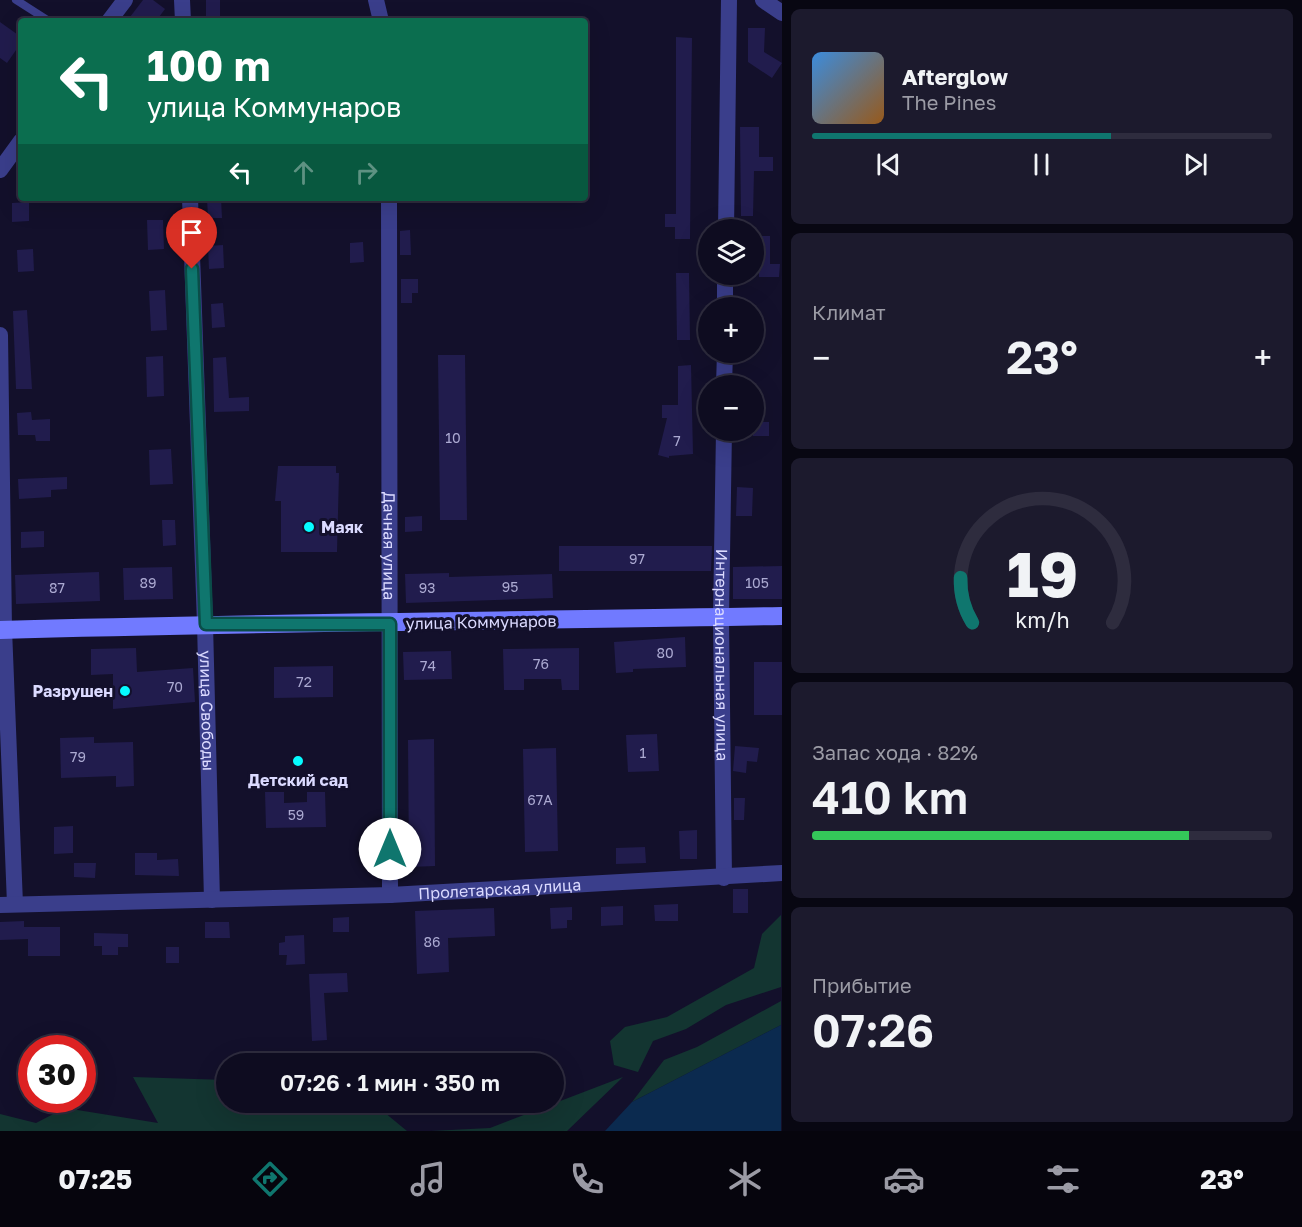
<!DOCTYPE html>
<html lang="ru">
<head>
<meta charset="utf-8">
<style>
  :root { --surface:#0e0c20; --page:#1c1a2d; --text:#f1f3f6; --muted:#9b9ba5; --line:#2e2c3e; --accent:#0f766e }
  body { margin:0; font-family:"Golos Text",sans-serif; background:var(--page); color:var(--text); height:100vh; display:flex; flex-direction:column; font-size:22px; white-space:nowrap }
  * { box-sizing:border-box; margin:0 }
  p { font-size:20px; color:var(--muted) }
  .icon { flex:none; width:33px; height:33px; fill:none; stroke:currentColor; stroke-width:2; stroke-linecap:round; stroke-linejoin:round }
  .map { position:relative; flex:1; overflow:hidden }
  .side { display:flex; flex-direction:column; gap:9px; padding:9px; background:#080712; width:520px }
  .side>* { flex:none }
  .hud { position:absolute; left:18px; top:18px; width:570px; height:183px; border-radius:6px; box-shadow:0 6px 24px #0002,0 0 0 2px var(--line); background:#0b6e4f; color:#fff; overflow:hidden }
  .fabs { position:absolute; left:698px; top:219px; display:grid; gap:12px }
  .fabs a { display:grid; place-items:center; width:66px; height:66px; border-radius:50%; background:var(--surface); box-shadow:0 6px 24px #0002,0 0 0 2px var(--line); font-size:30px }
  .speed { position:absolute; left:18px; top:1035px; display:flex; gap:12px; font-size:30px; font-weight:700; text-align:center }
  .speed>* { display:grid; place-content:center; width:78px; height:78px; border-radius:50%; background:var(--surface); box-shadow:0 6px 24px #0002,0 0 0 2px var(--line); line-height:1 }
  .speed .limit { border:9px solid #d22; background:#fff; color:#111 }
  .pin { position:absolute; display:grid; place-items:center; width:51px; height:51px; color:#fff; margin:-62px -26px; border-radius:50% 50% 50% 0; rotate:-45deg; box-shadow:0 0 6px #0007 }
  .pin .icon { rotate:45deg }
  .me { position:absolute; width:66px; margin:-33px; rotate:0deg; stroke-linejoin:round; filter:drop-shadow(0 0 4px #0008) }
  .turn { display:flex; align-items:center; gap:21px; height:126px; padding:0 30px; font-size:27px }
  .turn .icon { width:78px; height:78px; stroke-width:2.5 }
  .turn b { display:block; font-size:42px; line-height:51px }
  .lanes { display:flex; align-items:center; height:57px; padding:0 30px; background:#0003; justify-content:center; gap:30px; direction:ltr }
  .lanes .off { opacity:.35 }
  .big { font-size:45px; font-weight:600; line-height:1.1 }
  .side .tile { flex:1; display:flex; flex-direction:column; justify-content:center; gap:9px; min-width:0; padding:0 21px; border-radius:9px; background:var(--page) }
  .side .dial { align-items:center; gap:0 }
  .dial svg { height:156px; overflow:visible; fill:none; stroke:var(--line); stroke-width:7; stroke-linecap:round; text-anchor:middle }
  .dial text { fill:var(--text); stroke:none }
  .song { display:flex; align-items:center; gap:18px }
  .cover { width:72px; height:72px; border-radius:9px; background:linear-gradient(135deg,hsl(210 70% 55%),hsl(30 70% 35%)) }
  .played { height:6px; border-radius:3px; background:linear-gradient(90deg,var(--accent) 65%,var(--line) 65%) }
  .keys { display:flex; justify-content:space-around; direction:ltr }
  .heat { display:flex; justify-content:space-between; align-items:center; font-size:33px; direction:ltr }
  .charge { height:9px; border-radius:4px; background:linear-gradient(90deg,#34c759 82%,var(--line) 0) }
  .trip { position:absolute; left:216px; top:1053px; width:348px; height:60px; border-radius:30px; background:var(--surface); box-shadow:0 6px 24px #0002,0 0 0 2px var(--line); font-weight:600; line-height:60px; text-align:center }
  .dock { display:flex; height:96px; justify-content:space-around; align-items:center; background:#06050d; color:var(--muted) }
  .dock .icon { width:42px; height:42px }
  .dock .on { color:var(--accent) }
  .dock b { font-size:27px; color:var(--text) }
  main { display:flex; flex:1; min-height:0 }
  .map>svg:first-child { display:block }
</style>
</head>
<body>
<main>
<div class="map">
<svg width="782" height="1131" viewBox="0 0 782 1131">
  <rect width="100%" height="100%" fill="#13102b"/>
  <g fill="#133531">
    <path d="M781,915V987L726,1005L686,1029L653,1041L638,1072L614,1065L610,1041L625,1027L667,1017L754,968L762,934Z"/>
    <path d="M781,1001V1025L632,1102L664,1060L697,1047Z"/>
    <path d="M133,1077L226,1080V1102L373,1103L407,1131H0V1114L36,1123L65,1108L158,1123Z"/>
    <path d="M623,1077L567,1131H431L490,1128Z"/>
  </g>
  <path fill="#0b2a4f" d="M781,1025V1131H605L632,1102Z"/>
  <g fill="#211c4d">
    <path d="M143,0H153L165,9L156,21H127Z"/>
    <rect x="206" y="0" width="14" height="21"/>
    <path d="M0,22L21,37V43L7,63L0,58Z"/>
    <path d="M748,28H765L764,52L782,63L772,78L748,62Z"/>
    <path d="M676,37L692,38L690,239H675V227H665V214H676Z"/>
    <path d="M740,127H759V157H773V171H754L753,216H741Z"/>
    <path d="M207,198H221L222,218H208Z"/>
    <path d="M29,202V221L12,222V203Z"/>
    <path d="M147,220H163L164,249L148,250Z"/>
    <path d="M410,230L411,255H400V231Z"/>
    <path d="M753,236H770V264H780L779,277H759V252H753Z"/>
    <path d="M363,242L364,262L350,263V243Z"/>
    <path d="M223,245L224,268L209,269L208,246Z"/>
    <path d="M33,249L34,271L18,272L17,250Z"/>
    <path d="M676,273H689L690,340H677Z"/>
    <path d="M401,279H418V293H412V303H401Z"/>
    <path d="M165,290L167,330L151,331L149,291Z"/>
    <path d="M223,303L225,327L212,328L211,304Z"/>
    <path d="M27,310L32,389H16L13,311Z"/>
    <path d="M438,355H465L467,520H440Z"/>
    <path d="M163,356L164,396L147,397L146,357Z"/>
    <path d="M226,357L229,398L249,397V411L214,412L213,358Z"/>
    <path d="M691,365L693,454L669,456V458L658,455L667,418H662V405H678V366Z"/>
    <path d="M31,412L32,420L50,419V441H36L35,435H18L17,413Z"/>
    <rect x="753" y="422" width="16" height="14"/>
    <path d="M171,449L173,484L150,485L149,450Z"/>
    <path d="M278,466H336V473H339L337,552H281V501H275Z"/>
    <path d="M67,477V489L51,490V497L19,499L18,479Z"/>
    <path d="M737,487L753,488L752,516H736Z"/>
    <path d="M422,516V531L405,532V517Z"/>
    <path d="M162,520H175L176,545L163,546Z"/>
    <path d="M44,531V547L21,548V532Z"/>
    <path d="M559,546H712L711,571H559Z"/>
    <path d="M782,566V599H733V567Z"/>
    <path d="M172,567L173,599L124,600L123,568Z"/>
    <path d="M99,572L100,601L16,604L15,575Z"/>
    <path d="M449,573V577L552,574L553,598L406,603L405,574Z"/>
    <path d="M685,637L686,667L633,669V672L616,673L614,642Z"/>
    <path d="M136,648L137,672L193,668L195,702L113,709V674L91,675V649Z"/>
    <path d="M579,648V690H562L561,679H524V690H504L503,649Z"/>
    <path d="M451,651L452,679L404,680L403,652Z"/>
    <rect x="754" y="662" width="28" height="53"/>
    <path d="M333,666V697L274,698V667Z"/>
    <path d="M657,734L659,771L628,772L626,735Z"/>
    <path d="M94,737V743L133,742L134,786L116,787V776L61,778L60,738Z"/>
    <path d="M434,739L435,866L409,867L408,740Z"/>
    <path d="M735,746L759,748L757,762L747,761L746,773L733,771Z"/>
    <path d="M556,748L558,851L525,852L523,749Z"/>
    <path d="M265,792H284V803L307,802V792H325L326,827L266,828Z"/>
    <path d="M734,798H745L744,820H734Z"/>
    <path d="M73,826V853L54,854V827Z"/>
    <path d="M697,830V859H680L679,831Z"/>
    <path d="M645,847L646,863L616,864V848Z"/>
    <path d="M135,853H157V860L178,859L179,876L135,875Z"/>
    <path d="M74,863H96L95,878L74,877Z"/>
    <rect x="733" y="889" width="15" height="24"/>
    <path d="M678,904V921H655L654,905Z"/>
    <path d="M623,906V925L601,926V907Z"/>
    <path d="M572,907V920H567V928L551,929L550,908Z"/>
    <path d="M494,908L495,936L448,938L449,972L417,974L415,911Z"/>
    <path d="M349,917V932H333V918Z"/>
    <path d="M24,921V927H60V956H28V939L0,940V922Z"/>
    <path d="M205,922H229L230,938H205Z"/>
    <path d="M94,933L128,934V947H118V955H102V946H94Z"/>
    <path d="M304,935L305,964L286,965L287,955H279V943L285,942V936Z"/>
    <rect x="166" y="947" width="13" height="16"/>
    <path d="M347,973L348,992L324,993L327,1040L312,1041L309,974Z"/>
  </g>
  <g fill="none" stroke-linecap="round" stroke-linejoin="round">
    <path stroke="#3a3e8b" stroke-width="8" d="M16,0L49,21"/>
    <g stroke="#3a3e8b" stroke-width="16">
      <path d="M182,0L183,21"/>
      <path d="M376,0L381,21"/>
      <path d="M763,0L782,13"/>
      <path d="M109,21L125,0"/>
      <path d="M0,170L21,141"/>
      <path id="s1" d="M190,198L205,624L212,900"/>
      <path id="s2" d="M389,198L390,895"/>
      <path d="M726,230L729,0"/>
      <path d="M725,308V274"/>
      <path d="M0,335L4,629L15,904"/>
      <path d="M724,386L725,352"/>
      <path id="s3" d="M724,430L721,618L724,878"/>
      <path id="s4" d="M0,905L390,895L782,873"/>
    </g>
    <path stroke="#717aff" stroke-width="18" d="M0,630C260,622 521,621 782,616"/>
  </g>
  <g fill="none" stroke-linecap="round" stroke-linejoin="round">
    <g stroke="#0a4d48" stroke-width="15">
      <path id="route" d="M192,269L206,624H390V849"/>
    </g>
    <use href="#route" stroke="#0f766e" stroke-width="10"/>
  </g>
  <g fill="#06fbff" stroke="#13102b" stroke-width="2">
    <circle cx="309" cy="527" r="6"/>
    <circle cx="125" cy="691" r="6"/>
    <circle cx="298" cy="761" r="6"/>
  </g>
  <g text-anchor="middle" stroke-width="6" stroke-linejoin="round" paint-order="stroke">
    <g font-size="14" fill="#acaad2">
      <text x="453" y="443">10</text>
      <text x="677" y="446">7</text>
      <text x="637" y="564">97</text>
      <text x="148" y="588">89</text>
      <text x="757" y="588">105</text>
      <text x="510" y="592">95</text>
      <text x="57" y="593">87</text>
      <text x="427" y="593">93</text>
      <text x="665" y="658">80</text>
      <text x="541" y="669">76</text>
      <text x="428" y="671">74</text>
      <text x="304" y="687">72</text>
      <text x="175" y="692">70</text>
      <text x="643" y="758">1</text>
      <text x="78" y="762">79</text>
      <text x="540" y="805">67А</text>
      <text x="296" y="820">59</text>
      <text x="432" y="947">86</text>
    </g>
    <g font-size="16" font-weight="bold" fill="#dbdaff" stroke="#13102b" text-anchor="start">
      <text x="321" y="533">Маяк</text>
      <text x="113" y="697" text-anchor="end">Разрушен</text>
      <text x="298" y="786" text-anchor="middle">Детский сад</text>
    </g>
    <g font-size="16" fill="#dbdaff" stroke="#13102b">
      <text dy="6" stroke="none"><textPath href="#s2" startOffset="348">Дачная улица</textPath></text>
      <text transform="translate(481 622) rotate(-1)" y="6">улица Коммунаров</text>
      <text dy="6" stroke="none"><textPath href="#s3" startOffset="225">Интернациональная улица</textPath></text>
      <text dy="6" stroke="none"><textPath href="#s1" startOffset="513">улица Свободы</textPath></text>
      <text dy="6" stroke="none"><textPath href="#s4" startOffset="500">Пролетарская улица</textPath></text>
    </g>
  </g>
</svg>
<div class="fabs">
<a><svg class="icon" aria-label="layers" viewBox="0 0 24 24"><path d="M12 4l9 5-9 5-9-5zM3 14l9 5 9-5"/></svg></a>
<a>+</a>
<a>−</a>
</div>
<div class="speed"><div class="limit">30</div></div>
<div class="pin" style="left:192px;top:269px;background:#d93025"><svg class="icon" aria-label="arrive" viewBox="0 0 24 24"><path d="M6 21V4h12l-3 4 3 4H6"/></svg></div>
<svg class="me" style="left:390px;top:849px" viewBox="-20 -20 40 40"><circle r="19" fill="#fff"/><path d="M0-13L10 11 0 6-10 11z" fill="#0f766e"/></svg>
<div class="trip">07:26 · 1 мин · 350 m</div>
<div class="hud">
<div class="turn"><svg class="icon" aria-label="left" viewBox="0 0 24 24"><path d="M17 20v-9H6M10 6l-5 5 5 5"/></svg><div><b>100 m</b>улица Коммунаров</div></div>
<div class="lanes"><svg class="icon" aria-label="left" viewBox="0 0 24 24"><path d="M17 20v-9H6M10 6l-5 5 5 5"/></svg><svg class="icon off" aria-label="ahead" viewBox="0 0 24 24"><path d="M12 20V5M6 11l6-6 6 6"/></svg><svg class="icon off" aria-label="right" viewBox="0 0 24 24"><path d="M7 20v-9h11M14 6l5 5-5 5"/></svg></div>
</div>
</div>
<section class="side">
<div class="tile">
<div class="song"><i class="cover"></i><div><b>Afterglow</b><p>The Pines</p></div></div>
<div class="played"></div>
<div class="keys"><svg class="icon" aria-label="previous" viewBox="0 0 24 24"><path d="M18 5L8 12l10 7zM5 5v14"/></svg><svg class="icon" aria-label="pause" viewBox="0 0 24 24"><path d="M8 5v14M16 5v14"/></svg><svg class="icon" aria-label="next" viewBox="0 0 24 24"><path d="M6 5l10 7-10 7zM19 5v14"/></svg></div>
</div>
<div class="tile"><p>Климат</p>
<div class="heat"><a>−</a><b class="big">23°</b><a>+</a></div>
</div>
<div class="tile dial"><svg viewBox="0 0 100 80">
<path d="M14 69A42 42 0 1 1 86 69"/>
<path d="M14 69A42 42 0 0 1 8 46" stroke="#0f766e"/>
<text x="50" y="56" font-size="32" font-weight="700">19</text>
<text x="50" y="72" font-size="11">km/h</text>
</svg></div>
<div class="tile"><p>Запас хода · 82%</p><b class="big">410 km</b><div class="charge"></div></div>
<div class="tile"><p>Прибытие</p><b class="big">07:26</b></div>
</section>
</main>
<nav class="dock">
<b>07:25</b>
<svg class="icon on" aria-label="directions" viewBox="0 0 24 24"><path d="M12 3l9 9-9 9-9-9zM9 14v-3h6M13 9l2 2-2 2"/></svg>
<svg class="icon" aria-label="music" viewBox="0 0 24 24"><path d="M9 18V5l10-2v13"/><circle cx="6" cy="18" r="3"/><circle cx="16" cy="16" r="3"/></svg>
<svg class="icon" aria-label="phone" viewBox="0 0 24 24"><path d="M5 4h4l2 5-3 2q2 4 5 5l2-3 5 2v4C11 20 4 13 5 4z"/></svg>
<svg class="icon" aria-label="climate" viewBox="0 0 24 24"><path d="M12 3v18M4 7l16 10M4 17L20 7"/></svg>
<svg class="icon" aria-label="car" viewBox="0 0 24 24"><path d="M5 17H2v-5l4-1 3-4h7l3 4 3 1v5h-3M9 17h6M6 11h13"/><circle cx="7" cy="17" r="2"/><circle cx="17" cy="17" r="2"/></svg>
<svg class="icon" aria-label="filters" viewBox="0 0 24 24"><path d="M4 7h16M4 17h16"/><circle cx="9" cy="7" r="2"/><circle cx="15" cy="17" r="2"/></svg>
<b>23°</b>
</nav>
</body>
</html>
